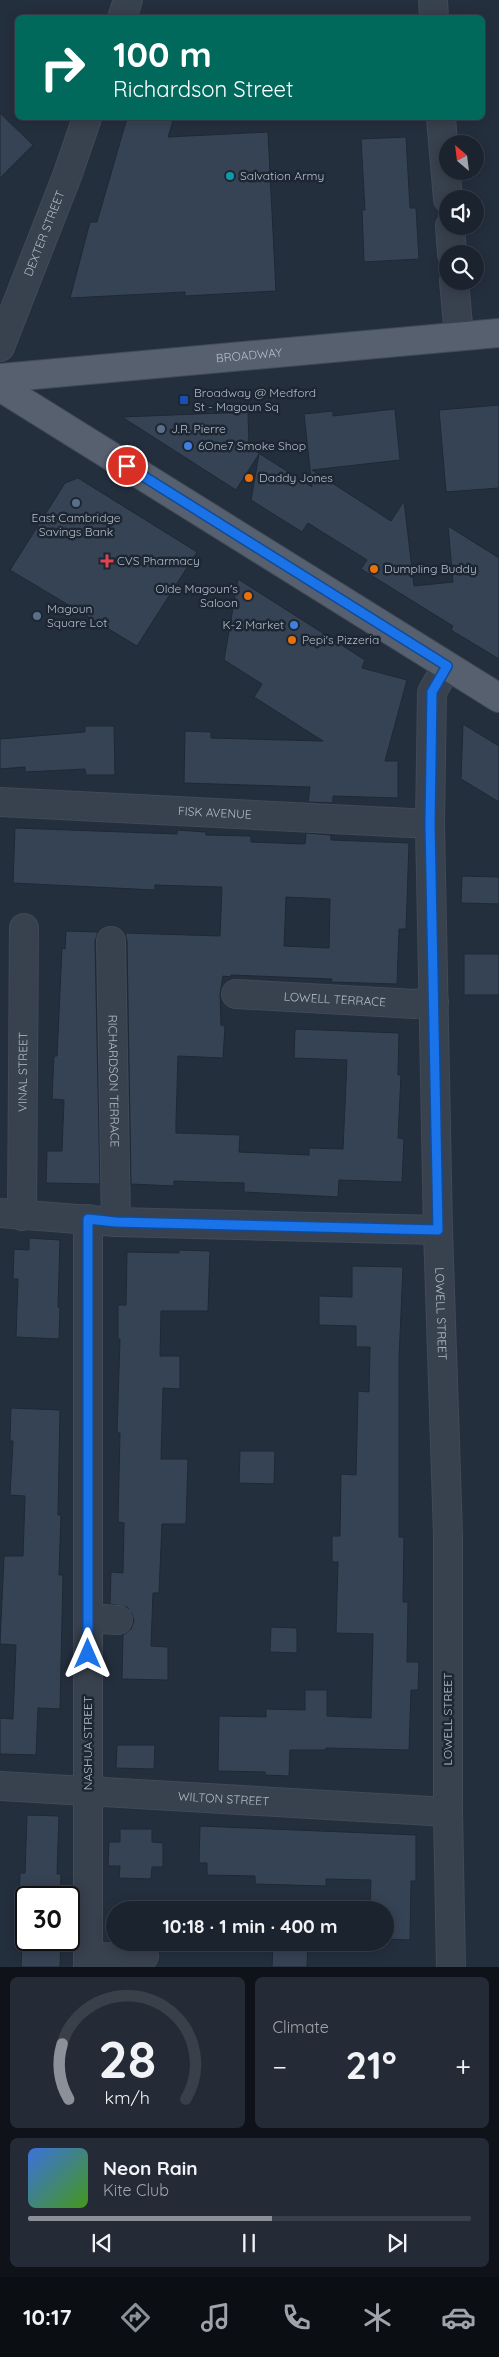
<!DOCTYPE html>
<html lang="en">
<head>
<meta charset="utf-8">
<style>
  :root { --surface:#1b232e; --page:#242b36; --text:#f1f3f6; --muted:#a0a4aa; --line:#39404a; --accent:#8c9099 }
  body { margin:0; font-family:Quicksand,sans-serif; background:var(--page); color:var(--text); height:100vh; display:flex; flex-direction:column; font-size:19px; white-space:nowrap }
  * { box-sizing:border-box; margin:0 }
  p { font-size:16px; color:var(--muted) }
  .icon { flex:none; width:28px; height:28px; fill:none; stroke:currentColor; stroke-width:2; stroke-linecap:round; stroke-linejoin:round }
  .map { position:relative; height:1967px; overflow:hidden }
  .panel { display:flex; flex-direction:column; gap:10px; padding:10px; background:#0f1319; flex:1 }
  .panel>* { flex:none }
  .top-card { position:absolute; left:15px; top:15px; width:470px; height:105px; border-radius:8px; box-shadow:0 2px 12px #0003,0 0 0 1px var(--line); background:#00695c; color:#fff; overflow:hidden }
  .needle { width:32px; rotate:332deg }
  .controls { position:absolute; left:439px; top:135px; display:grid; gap:10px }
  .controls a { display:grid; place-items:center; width:45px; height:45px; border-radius:50%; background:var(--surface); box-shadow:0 2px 12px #0003,0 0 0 1px var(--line); font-size:25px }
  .speed { position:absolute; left:15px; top:1886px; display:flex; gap:10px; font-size:25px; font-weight:700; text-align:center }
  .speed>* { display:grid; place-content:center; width:65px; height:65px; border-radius:50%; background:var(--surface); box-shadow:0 2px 12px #0003,0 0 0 1px var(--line); line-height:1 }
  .speed .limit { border:2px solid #111; border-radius:8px; background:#fff; color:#111 }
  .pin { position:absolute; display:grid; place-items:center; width:42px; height:42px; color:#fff; margin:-21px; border:2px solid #fff; border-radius:50%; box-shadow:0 1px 5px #0007 }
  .me { position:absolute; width:55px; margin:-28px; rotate:0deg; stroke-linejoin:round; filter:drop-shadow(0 0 4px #0008) }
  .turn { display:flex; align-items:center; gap:18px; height:105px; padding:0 15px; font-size:22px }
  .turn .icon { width:65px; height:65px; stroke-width:2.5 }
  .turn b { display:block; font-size:35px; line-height:42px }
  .big { font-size:38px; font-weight:700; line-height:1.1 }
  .panel .card { flex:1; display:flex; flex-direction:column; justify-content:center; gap:8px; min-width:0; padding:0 18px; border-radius:8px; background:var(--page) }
  .panel .dial { align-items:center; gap:0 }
  .dial svg { height:130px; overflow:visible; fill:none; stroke:var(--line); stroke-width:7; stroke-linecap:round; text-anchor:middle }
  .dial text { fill:var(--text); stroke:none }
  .song { display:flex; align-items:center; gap:15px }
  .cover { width:60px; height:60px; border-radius:8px; background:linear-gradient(135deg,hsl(220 70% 55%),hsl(100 70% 35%)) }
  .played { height:5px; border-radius:2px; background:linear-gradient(90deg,var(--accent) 55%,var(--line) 55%) }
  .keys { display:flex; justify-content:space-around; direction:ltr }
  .heat { display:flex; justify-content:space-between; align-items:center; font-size:28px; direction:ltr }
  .panel .tiles { flex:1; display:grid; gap:10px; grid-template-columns:1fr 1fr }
  .card:last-child { grid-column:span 2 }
  .trip { position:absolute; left:106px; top:1901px; width:288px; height:50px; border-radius:25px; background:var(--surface); box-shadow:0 2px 12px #0003,0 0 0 1px var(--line); font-weight:700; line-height:50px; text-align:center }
  .tabs { display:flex; height:80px; justify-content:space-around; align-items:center; background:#0b0e12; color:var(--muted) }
  .tabs .icon { width:35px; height:35px }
  .tabs .current { color:var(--accent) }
  .tabs b { font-size:22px; color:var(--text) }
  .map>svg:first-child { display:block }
</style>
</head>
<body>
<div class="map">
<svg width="499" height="1967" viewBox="0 0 499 1967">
  <rect width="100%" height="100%" fill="#242f3e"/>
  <g fill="#364354" stroke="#1f2835" fill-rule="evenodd">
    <path d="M0,113L33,145L0,178Z"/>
    <path d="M127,118H174L168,137L268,132L276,291L185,296V292L70,298L90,222H97Z"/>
    <path d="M406,137L410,208H416L419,259L364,262L362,210H365L361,139Z"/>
    <path d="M499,405V488L446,492L439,410Z"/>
    <path d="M395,409L400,460L312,470L391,521L404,501L414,586L453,582L448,526L499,558V659L451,630L453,626L361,569L367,560L308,523L302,532L251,500L259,454L236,490L122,417L248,412L249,447L312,487L304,414L333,411V416Z"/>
    <path d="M78,478L197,552L137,646L10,570L65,483Z"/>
    <path d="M238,579L365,660L362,668L407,680L385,761H398V798L333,796V803L308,802L310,787L184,783L185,731L211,732V738L323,741L254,697L262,684L224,660Z"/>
    <path d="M463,724L499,746V802L461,779Z"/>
    <path d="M85,726H114L115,775H86L85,769L25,772V767L0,769V739L85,732Z"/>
    <path d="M15,828L177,834V830L206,832V835L251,836V842L305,844L306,833L331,835V840L409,843L406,929H399L397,984L331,982L332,979L231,975V977L223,976L220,994L221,1025L225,1026L223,1058L178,1056L176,1121V1133L240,1135L239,1152L309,1155V1148L343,1149L347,1060L294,1058L295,1029L399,1033L398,1075H401L398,1138L404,1139L402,1182L339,1180L338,1197L244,1192V1183L174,1181V1186L131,1184L127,941L125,933L220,936L222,887L155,885V890L13,883ZM286,897L330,899L329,948L284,946Z"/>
    <path d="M462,876L499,877V904L461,903Z"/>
    <path d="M66,931L98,932L95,941L100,1184L46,1183L47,1151H62L64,1100L52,1099L54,1056H57L62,948L65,949Z"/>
    <rect x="464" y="954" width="35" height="41"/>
    <path d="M29,1238L60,1240L58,1307H60L59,1339L16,1337L18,1279H13L14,1249L29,1250Z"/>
    <path d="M179,1250L210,1251L208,1311H161L160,1356H180V1389L163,1388L161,1459H188L186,1524H162L159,1593H153L151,1646L168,1647V1680L122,1679L123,1635L131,1629L134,1621L132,1614L127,1607L110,1604L111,1572L123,1573L124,1523L118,1522L120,1433H117L120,1339H118V1305H126L127,1252L179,1253Z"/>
    <path d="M352,1266L403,1267L399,1360V1537H404L403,1602H408L407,1662H419L418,1690H411L409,1750L326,1748V1750H290L289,1776L265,1775V1772L218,1771L219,1716L266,1717V1709L305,1710V1690H327V1716L371,1718L373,1634L336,1633L338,1562H332V1536H340L341,1474L356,1475L358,1391L369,1392L370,1347H356V1326L319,1325V1296L352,1297Z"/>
    <path d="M11,1408L60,1410L58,1515H61L59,1575H63L60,1709L38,1708L36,1755L0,1754V1718L13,1719L16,1645L0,1644L4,1556H23L25,1496L10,1495L13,1441H10Z"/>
    <path d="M240,1451H275L274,1484L239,1483Z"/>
    <path d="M271,1627L297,1628V1653L270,1652Z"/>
    <path d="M117,1745H155L154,1769L116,1768Z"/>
    <path d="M27,1815L59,1816L57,1874H61L60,1898H26V1940H61L60,1967H21L24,1902H19L20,1873H25Z"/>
    <path d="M200,1826L416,1835V1881H411L410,1940L385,1939V1910H370L371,1880L326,1879V1886L255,1884V1876L207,1875V1863H199Z"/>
    <path d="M120,1829H152V1842L163,1843V1867H152L151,1879L119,1878L120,1866H108L109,1842H120Z"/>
    <path d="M273,1942H308L307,1967H272Z"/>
  </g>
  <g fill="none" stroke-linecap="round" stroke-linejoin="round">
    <g stroke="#414a57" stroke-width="30">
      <g id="minor">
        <path d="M433,0L434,18"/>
        <path d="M122,18L128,0"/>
        <path d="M441,118L448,199"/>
        <path d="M450,226L452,254"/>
        <path d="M454,281L459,336"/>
        <path id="s1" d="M0,347L67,176L87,118"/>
        <path id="s2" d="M447,666L432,692L430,824L438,1230L448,1535V1812L451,1967"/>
        <path id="s3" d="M0,802L430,824"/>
        <path id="s4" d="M111,941L116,1222"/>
        <path id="s5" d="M236,994L415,1004L434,1002"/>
        <path d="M0,1213L116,1222L438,1230"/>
        <path id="s6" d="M22,1216L24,928"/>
        <path d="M88,1618L118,1620"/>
        <path id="s7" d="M0,1786L448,1812"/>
        <path d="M88,1958L144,1956"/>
        <path d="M88,1967V1219"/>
      </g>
    </g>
    <g stroke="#414a57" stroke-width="30">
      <g id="major">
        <path id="s8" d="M0,378L499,333"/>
        <path d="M0,387L499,698"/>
      </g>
    </g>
    <use href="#minor" stroke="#38414e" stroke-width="28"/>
    <use href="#major" stroke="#56606e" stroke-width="28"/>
  </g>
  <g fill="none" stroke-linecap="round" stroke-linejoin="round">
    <g stroke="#114b97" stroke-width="12">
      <path id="route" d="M88,1654V1219L116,1222L438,1230L430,824L432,692L447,666L127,466"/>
    </g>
    <use href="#route" stroke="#1a73e8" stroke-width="9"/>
  </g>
  <circle fill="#0f9aa8" stroke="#1d2633" stroke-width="2" cx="230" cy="176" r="5"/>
  <rect fill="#1a4fb4" stroke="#1d2633" stroke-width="2" x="179" y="395" width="10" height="10" rx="2.5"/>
  <g fill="#5c6f8a" stroke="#1d2633" stroke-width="2">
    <circle cx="161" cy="429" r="5"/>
    <circle cx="76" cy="503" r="5"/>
    <circle cx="37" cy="616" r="5"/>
  </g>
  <g fill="#3f7fe0" stroke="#1d2633" stroke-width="2">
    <circle cx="188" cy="446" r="5"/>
    <circle cx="294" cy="625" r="5"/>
  </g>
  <g fill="#e8710a" stroke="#1d2633" stroke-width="2">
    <circle cx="249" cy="478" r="5"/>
    <circle cx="374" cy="569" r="5"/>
    <circle cx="248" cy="596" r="5"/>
    <circle cx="292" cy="640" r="5"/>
  </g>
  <path fill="#e0444e" stroke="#1d2633" stroke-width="2" d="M104.5 553.5h5v5h5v5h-5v5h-5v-5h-5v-5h5z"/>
  <g text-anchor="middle" stroke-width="5" stroke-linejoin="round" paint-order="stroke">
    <g font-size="12" fill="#b4bcc9" stroke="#1d2633" text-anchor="start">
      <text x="240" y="180">Salvation Army</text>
      <text x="194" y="397">Broadway @ Medford<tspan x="194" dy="14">St - Magoun Sq</tspan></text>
      <text x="171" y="433">J.R. Pierre</text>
      <text x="198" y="450">6One7 Smoke Shop</text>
      <text x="259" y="482">Daddy Jones</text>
      <text x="76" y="522" text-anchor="middle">East Cambridge<tspan x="76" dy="14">Savings Bank</tspan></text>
      <text x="117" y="565">CVS Pharmacy</text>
      <text x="384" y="573">Dumpling Buddy</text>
      <text x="238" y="593" text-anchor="end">Olde Magoun's<tspan x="238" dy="14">Saloon</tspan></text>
      <text x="47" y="613">Magoun<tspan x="47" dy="14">Square Lot</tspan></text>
      <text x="284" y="629" text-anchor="end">K-2 Market</text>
      <text x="302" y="644">Pepi's Pizzeria</text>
    </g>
    <g font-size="12" fill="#b4bcc9" stroke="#1d2633">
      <text dy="4" stroke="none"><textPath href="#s1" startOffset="122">DEXTER STREET</textPath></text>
      <text dy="4" stroke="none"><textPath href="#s8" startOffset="250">BROADWAY</textPath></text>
      <text dy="4" stroke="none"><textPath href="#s3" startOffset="215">FISK AVENUE</textPath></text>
      <text dy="4" stroke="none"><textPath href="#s5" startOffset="99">LOWELL TERRACE</textPath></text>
      <text dy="4" stroke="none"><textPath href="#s6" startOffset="144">VINAL STREET</textPath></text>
      <text dy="4" stroke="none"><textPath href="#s4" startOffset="140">RICHARDSON TERRACE</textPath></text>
      <text dy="4" stroke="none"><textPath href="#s2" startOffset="652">LOWELL STREET</textPath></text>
      <text transform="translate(448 1719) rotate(-90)" y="4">LOWELL STREET</text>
      <text transform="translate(88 1743) rotate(-90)" y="4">NASHUA STREET</text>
      <text dy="4" stroke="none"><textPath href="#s7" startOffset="224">WILTON STREET</textPath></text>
    </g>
  </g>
</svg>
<div class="controls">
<a><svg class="needle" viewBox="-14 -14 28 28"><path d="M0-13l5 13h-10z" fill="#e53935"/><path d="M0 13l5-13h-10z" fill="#a0a4aa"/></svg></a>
<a><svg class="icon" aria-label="sound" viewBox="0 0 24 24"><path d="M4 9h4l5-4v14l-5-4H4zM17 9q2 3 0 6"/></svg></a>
<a><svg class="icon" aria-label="search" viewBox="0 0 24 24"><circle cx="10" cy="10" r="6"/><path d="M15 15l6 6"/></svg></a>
</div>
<div class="speed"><div class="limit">30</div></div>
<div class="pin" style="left:127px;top:466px;background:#d93025"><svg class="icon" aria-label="arrive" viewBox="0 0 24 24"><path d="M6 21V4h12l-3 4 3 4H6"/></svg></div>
<svg class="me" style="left:88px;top:1654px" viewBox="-20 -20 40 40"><path d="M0-17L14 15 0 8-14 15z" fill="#1a73e8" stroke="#fff" stroke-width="4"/></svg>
<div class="trip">10:18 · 1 min · 400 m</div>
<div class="top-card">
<div class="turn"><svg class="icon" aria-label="right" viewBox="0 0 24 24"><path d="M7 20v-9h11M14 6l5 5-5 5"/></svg><div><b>100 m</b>Richardson Street</div></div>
</div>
</div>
<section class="panel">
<div class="tiles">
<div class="card dial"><svg viewBox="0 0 100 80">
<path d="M14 69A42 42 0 1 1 86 69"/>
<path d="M14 69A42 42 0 0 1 10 35" stroke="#8c9099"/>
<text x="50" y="56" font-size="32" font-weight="700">28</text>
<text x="50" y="72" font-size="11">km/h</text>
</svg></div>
<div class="card"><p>Climate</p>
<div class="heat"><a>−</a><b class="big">21°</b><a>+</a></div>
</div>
<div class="card">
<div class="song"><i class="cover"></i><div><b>Neon Rain</b><p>Kite Club</p></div></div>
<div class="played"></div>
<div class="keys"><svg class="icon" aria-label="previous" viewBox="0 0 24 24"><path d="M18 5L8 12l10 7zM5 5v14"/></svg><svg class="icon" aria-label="pause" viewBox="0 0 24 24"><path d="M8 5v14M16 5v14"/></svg><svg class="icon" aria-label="next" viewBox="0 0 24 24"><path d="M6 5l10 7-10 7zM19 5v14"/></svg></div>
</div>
</div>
</section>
<nav class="tabs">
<b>10:17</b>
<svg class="icon current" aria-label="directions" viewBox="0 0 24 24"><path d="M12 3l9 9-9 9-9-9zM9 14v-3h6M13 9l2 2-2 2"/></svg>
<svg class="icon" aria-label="music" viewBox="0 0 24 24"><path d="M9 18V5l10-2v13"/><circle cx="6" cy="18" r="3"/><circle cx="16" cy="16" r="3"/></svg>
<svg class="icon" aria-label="phone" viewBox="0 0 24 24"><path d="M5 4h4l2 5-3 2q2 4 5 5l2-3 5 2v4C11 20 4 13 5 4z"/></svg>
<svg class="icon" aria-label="climate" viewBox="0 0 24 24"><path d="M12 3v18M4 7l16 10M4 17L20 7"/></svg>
<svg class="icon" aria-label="car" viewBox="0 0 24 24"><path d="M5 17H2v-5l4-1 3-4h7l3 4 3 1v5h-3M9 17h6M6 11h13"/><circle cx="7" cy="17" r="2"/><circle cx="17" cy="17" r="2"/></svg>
</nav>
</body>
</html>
